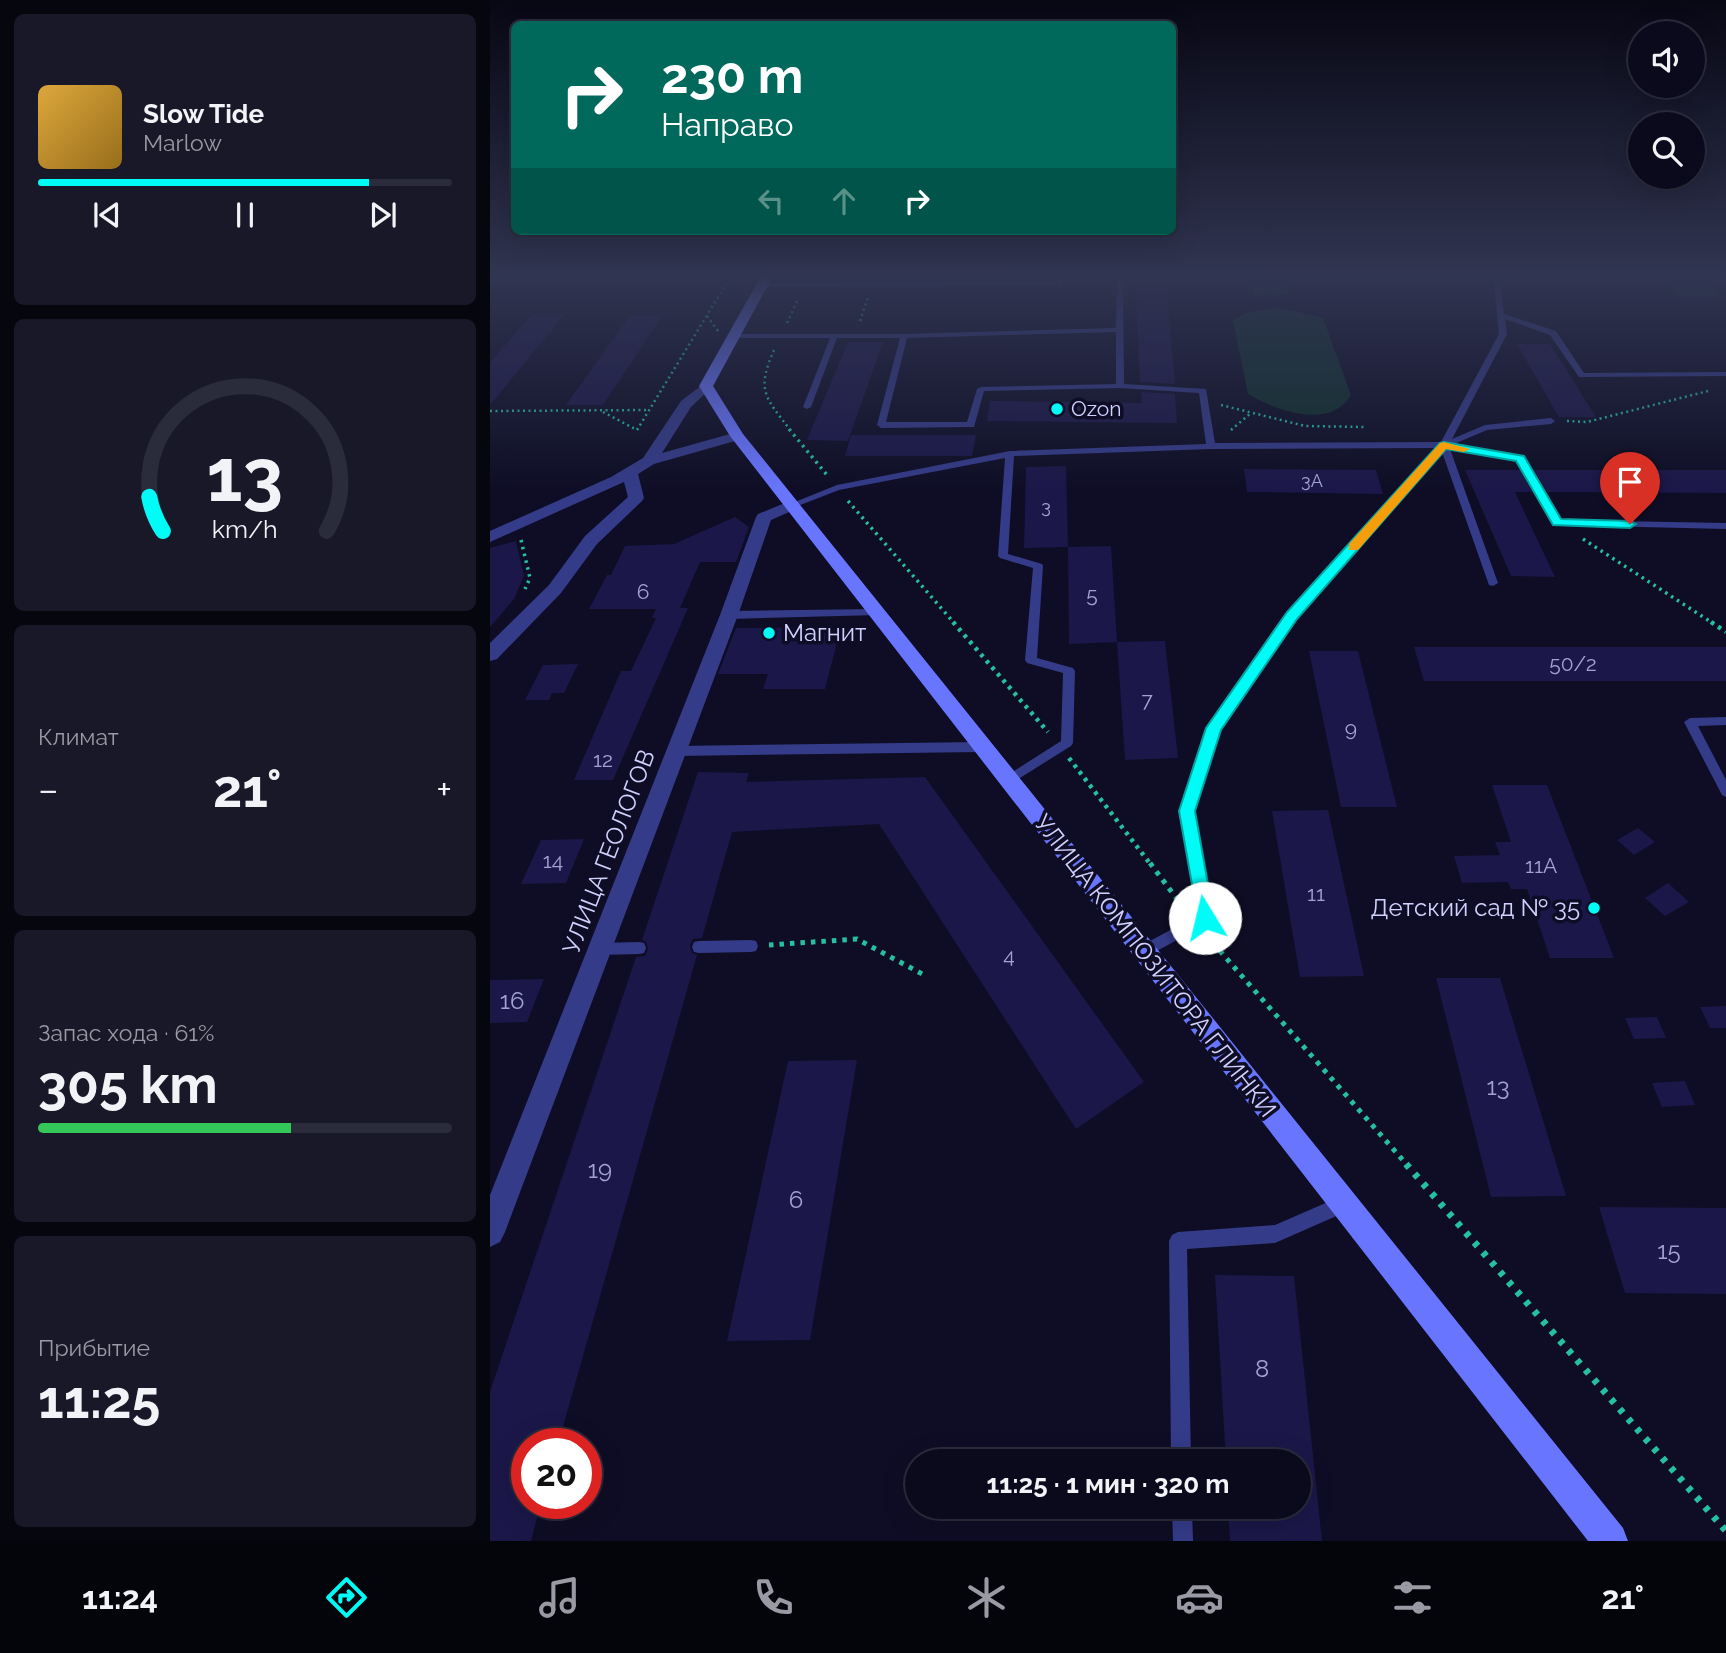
<!DOCTYPE html>
<html lang="ru">
<head>
<meta charset="utf-8">
<style>
  :root { --surface:#0a0a1c; --page:#181829; --text:#f1f3f6; --muted:#999aa3; --line:#2a2b3b; --accent:#00fcf7 }
  body { margin:0; font-family:Raleway,sans-serif; background:var(--page); color:var(--text); height:100vh; display:flex; flex-direction:column; font-size:26px; white-space:nowrap }
  * { box-sizing:border-box; margin:0 }
  p { font-size:23px; color:var(--muted) }
  .icon { flex:none; width:38px; height:38px; fill:none; stroke:currentColor; stroke-width:2; stroke-linecap:round; stroke-linejoin:round }
  .map { position:relative; flex:1; overflow:hidden }
  .sheet { display:flex; flex-direction:column; gap:14px; padding:14px; background:#06060f; width:490px }
  .sheet>* { flex:none }
  .top-card { position:absolute; left:21px; top:21px; width:665px; height:214px; border-radius:10px; box-shadow:0 7px 28px #0002,0 0 0 2px var(--line); background:#00695c; color:#fff; overflow:hidden }
  .tools { position:absolute; left:1138px; top:21px; display:grid; gap:14px }
  .tools a { display:grid; place-items:center; width:77px; height:77px; border-radius:50%; background:var(--surface); box-shadow:0 7px 28px #0002,0 0 0 2px var(--line); font-size:35px }
  .speed { position:absolute; left:21px; top:1428px; display:flex; gap:14px; font-size:35px; font-weight:700; text-align:center }
  .speed>* { display:grid; place-content:center; width:91px; height:91px; border-radius:50%; background:var(--surface); box-shadow:0 7px 28px #0002,0 0 0 2px var(--line); line-height:1 }
  .speed .limit { border:10px solid #d22; background:#fff; color:#111 }
  .pin { position:absolute; display:grid; place-items:center; width:60px; height:60px; color:#fff; margin:-72px -30px; border-radius:50% 50% 50% 0; rotate:-45deg; box-shadow:0 0 7px #0007 }
  .pin .icon { rotate:45deg }
  .me { position:absolute; width:77px; margin:-38px; rotate:351deg; stroke-linejoin:round; filter:drop-shadow(0 0 5px #0008) }
  .turn { display:flex; align-items:center; gap:24px; height:147px; padding:0 35px; font-size:32px }
  .turn .icon { width:91px; height:91px; stroke-width:2.5 }
  .turn b { display:block; font-size:49px; line-height:60px }
  .lanes { display:flex; align-items:center; height:66px; padding:0 35px; background:#0003; justify-content:center; gap:35px; direction:ltr }
  .lanes .off { opacity:.35 }
  .big { font-size:52px; font-weight:700; line-height:1.1 }
  .sheet .widget { flex:1; display:flex; flex-direction:column; justify-content:center; gap:10px; min-width:0; padding:0 24px; border-radius:10px; background:var(--page) }
  .sheet .dial { align-items:center; gap:0 }
  .dial svg { height:182px; overflow:visible; fill:none; stroke:var(--line); stroke-width:7; stroke-linecap:round; text-anchor:middle }
  .dial text { fill:var(--text); stroke:none }
  .song { display:flex; align-items:center; gap:21px }
  .cover { width:84px; height:84px; border-radius:10px; background:linear-gradient(135deg,hsl(40 70% 55%),hsl(40 70% 35%)) }
  .played { height:7px; border-radius:4px; background:linear-gradient(90deg,var(--accent) 80%,var(--line) 80%) }
  .keys { display:flex; justify-content:space-around; direction:ltr }
  .heat { display:flex; justify-content:space-between; align-items:center; font-size:38px; direction:ltr }
  .charge { height:10px; border-radius:5px; background:linear-gradient(90deg,#34c759 61%,var(--line) 0) }
  .trip { position:absolute; left:415px; top:1449px; width:406px; height:70px; border-radius:35px; background:var(--surface); box-shadow:0 7px 28px #0002,0 0 0 2px var(--line); font-weight:700; line-height:70px; text-align:center }
  .tab-bar { display:flex; height:112px; justify-content:space-around; align-items:center; background:#04040b; color:var(--muted) }
  .tab-bar .icon { width:49px; height:49px }
  .tab-bar .on { color:var(--accent) }
  .tab-bar b { font-size:32px; color:var(--text) }
  main { display:flex; flex:1; min-height:0 }
  .map>svg:first-child { display:block }
</style>
</head>
<body>
<main>
<section class="sheet">
<div class="widget">
<div class="song"><i class="cover"></i><div><b>Slow Tide</b><p>Marlow</p></div></div>
<div class="played"></div>
<div class="keys"><svg class="icon" aria-label="previous" viewBox="0 0 24 24"><path d="M18 5L8 12l10 7zM5 5v14"/></svg><svg class="icon" aria-label="pause" viewBox="0 0 24 24"><path d="M8 5v14M16 5v14"/></svg><svg class="icon" aria-label="next" viewBox="0 0 24 24"><path d="M6 5l10 7-10 7zM19 5v14"/></svg></div>
</div>
<div class="widget dial"><svg viewBox="0 0 100 80">
<path d="M14 69A42 42 0 1 1 86 69"/>
<path d="M14 69A42 42 0 0 1 8 54" stroke="#00fcf7"/>
<text x="50" y="56" font-size="32" font-weight="700">13</text>
<text x="50" y="72" font-size="11">km/h</text>
</svg></div>
<div class="widget"><p>Климат</p>
<div class="heat"><a>−</a><b class="big">21°</b><a>+</a></div>
</div>
<div class="widget"><p>Запас хода · 61%</p><b class="big">305 km</b><div class="charge"></div></div>
<div class="widget"><p>Прибытие</p><b class="big">11:25</b></div>
</section>
<div class="map">
<svg width="1236" height="1541" viewBox="0 0 1236 1541">
  <rect width="100%" height="100%" fill="#0e0d25"/>
  <g fill="#0f302b">
    <path d="M759,276H792L799,295H764Z"/>
    <path d="M1180,286H1222L1232,297H1189Z"/>
    <path d="M787,307L833,318L861,395C840,431 785,410 758,394L743,321L755,313Z"/>
  </g>
  <g fill="#1b1748">
    <path d="M645,276H675L685,384L650,382Z"/>
    <path d="M41,315H74L0,405V363Z"/>
    <path d="M140,316H172L113,405H76Z"/>
    <path d="M358,342H393L358,441L317,440Z"/>
    <path d="M1027,344H1060L1106,417H1069Z"/>
    <path d="M651,392L685,394L687,423L497,421L500,401L652,403Z"/>
    <path d="M361,435H486L482,456H355Z"/>
    <path d="M576,466L578,547L534,548L536,467Z"/>
    <path d="M754,469L886,470L893,494L757,492Z"/>
    <path d="M975,470H1030L1042,492H1025L1065,577L1021,576Z"/>
    <path d="M1044,470H1236V493L1057,492Z"/>
    <path d="M245,517L259,527L246,562H210L190,608H198L123,780H84L131,671H141L166,618H162L166,609H99L117,575H121L135,546L184,544Z"/>
    <path d="M26,541L34,576L24,599L0,627V548Z"/>
    <path d="M621,546L627,642L579,644L578,547Z"/>
    <path d="M351,627L335,689H273L278,674H228L246,628Z"/>
    <path d="M675,641L688,758L635,760L627,642Z"/>
    <path d="M924,647H1236V681H934Z"/>
    <path d="M819,651H868L907,807H851Z"/>
    <path d="M88,664L74,693H62L59,700H35L53,665Z"/>
    <path d="M208,772L259,773L256,782L435,777L654,1082L586,1129L389,824L242,832L212,938L203,939L200,946L202,953L207,955L68,1444H37V1503H51L41,1541H0V1392L146,957L155,956L158,949L156,942L152,940Z"/>
    <path d="M1002,785H1057L1124,958H1060L1037,889H1021L1018,882L972,883L964,856L1010,855L1005,842H1021Z"/>
    <path d="M838,810L874,976L810,977L782,811Z"/>
    <path d="M1148,828L1165,842L1144,855L1127,840Z"/>
    <path d="M94,839L76,883L31,884L51,840Z"/>
    <path d="M1178,883L1199,902L1175,916L1155,898Z"/>
    <path d="M946,978H1010L1076,1196L1001,1197Z"/>
    <path d="M54,979L37,1022L0,1023V980Z"/>
    <path d="M1236,1006V1028H1220L1210,1007Z"/>
    <path d="M1167,1017L1176,1038L1144,1039L1135,1018Z"/>
    <path d="M367,1060L320,1340L237,1341L298,1061Z"/>
    <path d="M1195,1081L1205,1105L1172,1107L1162,1083Z"/>
    <path d="M1109,1207L1236,1208V1294L1135,1293Z"/>
    <path d="M725,1275L804,1276L832,1541H740L738,1507H808V1461H736Z"/>
  </g>
  <g fill="none" stroke-linecap="round" stroke-linejoin="round">
    <g stroke="#25bfa3" stroke-width="2.5" stroke-dasharray="2 3.5" stroke-linecap="butt">
      <path d="M217,316L228,331"/>
      <path d="M370,321L378,297"/>
      <path d="M297,323L308,299"/>
      <path d="M284,350C266,391 275,397 301,431"/>
      <path d="M731,405L815,426L874,427"/>
      <path d="M0,411L159,410"/>
      <path d="M113,412L147,430L241,276"/>
      <path d="M1077,421L1097,422L1218,391"/>
      <path d="M741,430L761,413"/>
    </g>
    <g stroke="#25bfa3" stroke-width="3.5" stroke-dasharray="2.5 4.5" stroke-linecap="butt">
      <path d="M299,429L337,475"/>
      <path d="M358,501L465,624"/>
      <path d="M1093,539L1224,624"/>
      <path d="M31,540L40,578L35,589"/>
    </g>
    <g stroke="#25bfa3" stroke-width="4.5" stroke-dasharray="3.5 5" stroke-linecap="butt">
      <path d="M463,622L558,732"/>
      <path d="M1221,622L1236,632"/>
      <path d="M579,758L661,865"/>
    </g>
    <g stroke="#25bfa3" stroke-width="5" stroke-dasharray="4.5 6" stroke-linecap="butt">
      <path d="M660,863L693,907"/>
      <path d="M716,935L918,1166"/>
      <path d="M279,945L367,939L436,976"/>
    </g>
    <path stroke="#25bfa3" stroke-width="7" stroke-dasharray="5 8" stroke-linecap="butt" d="M916,1164L1236,1531"/>
    <g fill="#343b88" fill-rule="evenodd">
      <path d="M567,276H573L572,285L272,287L269,285L272,283L567,282Z"/>
      <path d="M627,276H633L634,384L716,389L725,443L951,442L1009,334L1003,276H1009L1014,314L1066,331L1094,373L1236,372V376L1092,377H1089L1060,335L1015,319L1017,334L962,439L995,425L1061,418L1065,421L1061,424L997,430L964,444L1033,456L1070,520L1236,523V529L1064,525L1027,460L960,449L1008,583L1003,586L999,585L952,452L806,618L729,729L703,811L722,918L720,922L654,958L649,957L647,952L649,947L708,915L691,811L717,728L798,614L947,448L721,449L524,456L518,554L552,564L553,566L547,658L583,668L585,671L583,743L581,746L517,786L513,784L511,781L513,778L571,741L573,673L537,663L535,660L543,568L510,558L508,556L515,458L349,490L300,509L295,506L347,485L520,451L716,444L709,393L630,388L494,391L484,427L391,428L387,425L410,338H347L321,407L317,409L313,407L340,338H242L238,336L242,334H414L626,328ZM626,332V384L491,387L487,389L477,422H396L417,338Z"/>
      <path d="M384,609L389,613L388,615L239,619L234,615L239,611Z"/>
      <path d="M1236,717V725L1208,726L1236,780V797L1232,795L1194,722L1200,718Z"/>
      <path d="M491,742L497,747L491,752L186,756L180,751L186,746Z"/>
      <path d="M261,940L266,941L268,946L266,951L261,952L209,953L204,952L202,947L204,942L209,941Z"/>
      <path d="M149,942L154,943L156,948L154,953L149,954L110,955L105,954L103,949L105,944L110,943Z"/>
      <path d="M854,1195L860,1198L863,1204L860,1210L785,1243L697,1249L701,1461H681L679,1241L682,1235L688,1232L785,1225Z"/>
      <path d="M682,1507H702L703,1541H683Z"/>
    </g>
    <g fill="#343b88" fill-rule="evenodd">
      <path d="M216,382L223,386L201,407L172,453L247,432L252,433L254,436L252,439L164,464L148,474L154,498L152,501L107,544L71,593L7,659L0,661V643L59,585L95,536L138,497L134,482L0,542V531L121,477L153,458L191,401Z"/>
      <path d="M300,501L306,503L308,506L306,509L281,520L248,615L15,1232L10,1242L0,1247V1195L230,615L266,517L268,514Z"/>
    </g>
    <path fill="#6876ff" fill-rule="evenodd" d="M271,276H283L223,386L253,434L1133,1528L1138,1541H1098L240,436L209,386Z"/>
  </g>
  <linearGradient id="sky" x2="0" y2="1"><stop stop-color="#080714"/><stop offset="0.56" stop-color="#303551"/><stop offset="1" stop-color="#303551" stop-opacity="0"/></linearGradient>
  <rect width="1236" height="492" fill="url(#sky)"/>
  <path fill="#00fcf7" stroke="#00a4a1" stroke-width="2" d="M954,442L1034,456L1071,519L1140,521L1146,524L1140,528L1063,525L1026,461L956,449L807,619L731,730L705,811L724,918L722,924L715,926L709,924L689,811L716,728L797,612L950,443Z"/>
  <path fill="#f59e0b" d="M954,442L980,449L974,452L956,449L868,550H859V544L950,443Z"/>
  <g fill="#00fcf7" stroke="#0e0d25" stroke-width="2.5">
    <circle cx="567" cy="409" r="7"/>
    <circle cx="279" cy="633" r="7"/>
    <circle cx="1104" cy="908" r="7"/>
  </g>
  <g text-anchor="middle" stroke-width="7" stroke-linejoin="round" paint-order="stroke">
    <g font-size="18" fill="#a4a2d1">
      <text x="822" y="487">3А</text>
      <text x="556" y="513">3</text>
    </g>
    <g font-size="21" fill="#d1d1ff" stroke="#0e0d25" text-anchor="start">
      <text x="581" y="416">Ozon</text>
    </g>
    <g font-size="21" fill="#a4a2d1">
      <text x="153" y="599">6</text>
      <text x="602" y="602">5</text>
      <text x="1083" y="671">50/2</text>
      <text x="657" y="707">7</text>
      <text x="861" y="736">9</text>
      <text x="113" y="767">12</text>
      <text x="63" y="868">14</text>
      <text x="1051" y="873">11А</text>
      <text x="826" y="901">11</text>
      <text x="519" y="963">4</text>
    </g>
    <g font-size="24" fill="#d1d1ff" stroke="#0e0d25" text-anchor="start">
      <text x="293" y="641">Магнит</text>
      <text x="1090" y="916" text-anchor="end">Детский сад № 35</text>
    </g>
    <g font-size="24" fill="#d1d1ff" stroke="#0e0d25">
      <text transform="translate(119 852) rotate(-69)" y="8">УЛИЦА ГЕОЛОГОВ</text>
      <text transform="translate(665 966) rotate(52)" y="8">УЛИЦА КОМПОЗИТОРА ГЛИНКИ</text>
    </g>
    <g font-size="24" fill="#a4a2d1">
      <text x="22" y="1009">16</text>
      <text x="1008" y="1095">13</text>
      <text x="110" y="1178">19</text>
      <text x="306" y="1208">6</text>
      <text x="1179" y="1259">15</text>
      <text x="772" y="1377">8</text>
    </g>
  </g>
</svg>
<div class="tools">
<a><svg class="icon" aria-label="sound" viewBox="0 0 24 24"><path d="M4 9h4l5-4v14l-5-4H4zM17 9q2 3 0 6"/></svg></a>
<a><svg class="icon" aria-label="search" viewBox="0 0 24 24"><circle cx="10" cy="10" r="6"/><path d="M15 15l6 6"/></svg></a>
</div>
<div class="speed"><div class="limit">20</div></div>
<div class="pin" style="left:1140px;top:524px;background:#d93025"><svg class="icon" aria-label="arrive" viewBox="0 0 24 24"><path d="M6 21V4h12l-3 4 3 4H6"/></svg></div>
<svg class="me" style="left:715px;top:918px" viewBox="-20 -20 40 40"><circle r="19" fill="#fff"/><path d="M0-13L10 11 0 6-10 11z" fill="#00fcf7"/></svg>
<div class="trip">11:25 · 1 мин · 320 m</div>
<div class="top-card">
<div class="turn"><svg class="icon" aria-label="right" viewBox="0 0 24 24"><path d="M7 20v-9h11M14 6l5 5-5 5"/></svg><div><b>230 m</b>Направо</div></div>
<div class="lanes"><svg class="icon off" aria-label="left" viewBox="0 0 24 24"><path d="M17 20v-9H6M10 6l-5 5 5 5"/></svg><svg class="icon off" aria-label="ahead" viewBox="0 0 24 24"><path d="M12 20V5M6 11l6-6 6 6"/></svg><svg class="icon" aria-label="right" viewBox="0 0 24 24"><path d="M7 20v-9h11M14 6l5 5-5 5"/></svg></div>
</div>
</div>
</main>
<nav class="tab-bar">
<b>11:24</b>
<svg class="icon on" aria-label="directions" viewBox="0 0 24 24"><path d="M12 3l9 9-9 9-9-9zM9 14v-3h6M13 9l2 2-2 2"/></svg>
<svg class="icon" aria-label="music" viewBox="0 0 24 24"><path d="M9 18V5l10-2v13"/><circle cx="6" cy="18" r="3"/><circle cx="16" cy="16" r="3"/></svg>
<svg class="icon" aria-label="phone" viewBox="0 0 24 24"><path d="M5 4h4l2 5-3 2q2 4 5 5l2-3 5 2v4C11 20 4 13 5 4z"/></svg>
<svg class="icon" aria-label="climate" viewBox="0 0 24 24"><path d="M12 3v18M4 7l16 10M4 17L20 7"/></svg>
<svg class="icon" aria-label="car" viewBox="0 0 24 24"><path d="M5 17H2v-5l4-1 3-4h7l3 4 3 1v5h-3M9 17h6M6 11h13"/><circle cx="7" cy="17" r="2"/><circle cx="17" cy="17" r="2"/></svg>
<svg class="icon" aria-label="filters" viewBox="0 0 24 24"><path d="M4 7h16M4 17h16"/><circle cx="9" cy="7" r="2"/><circle cx="15" cy="17" r="2"/></svg>
<b>21°</b>
</nav>
</body>
</html>
